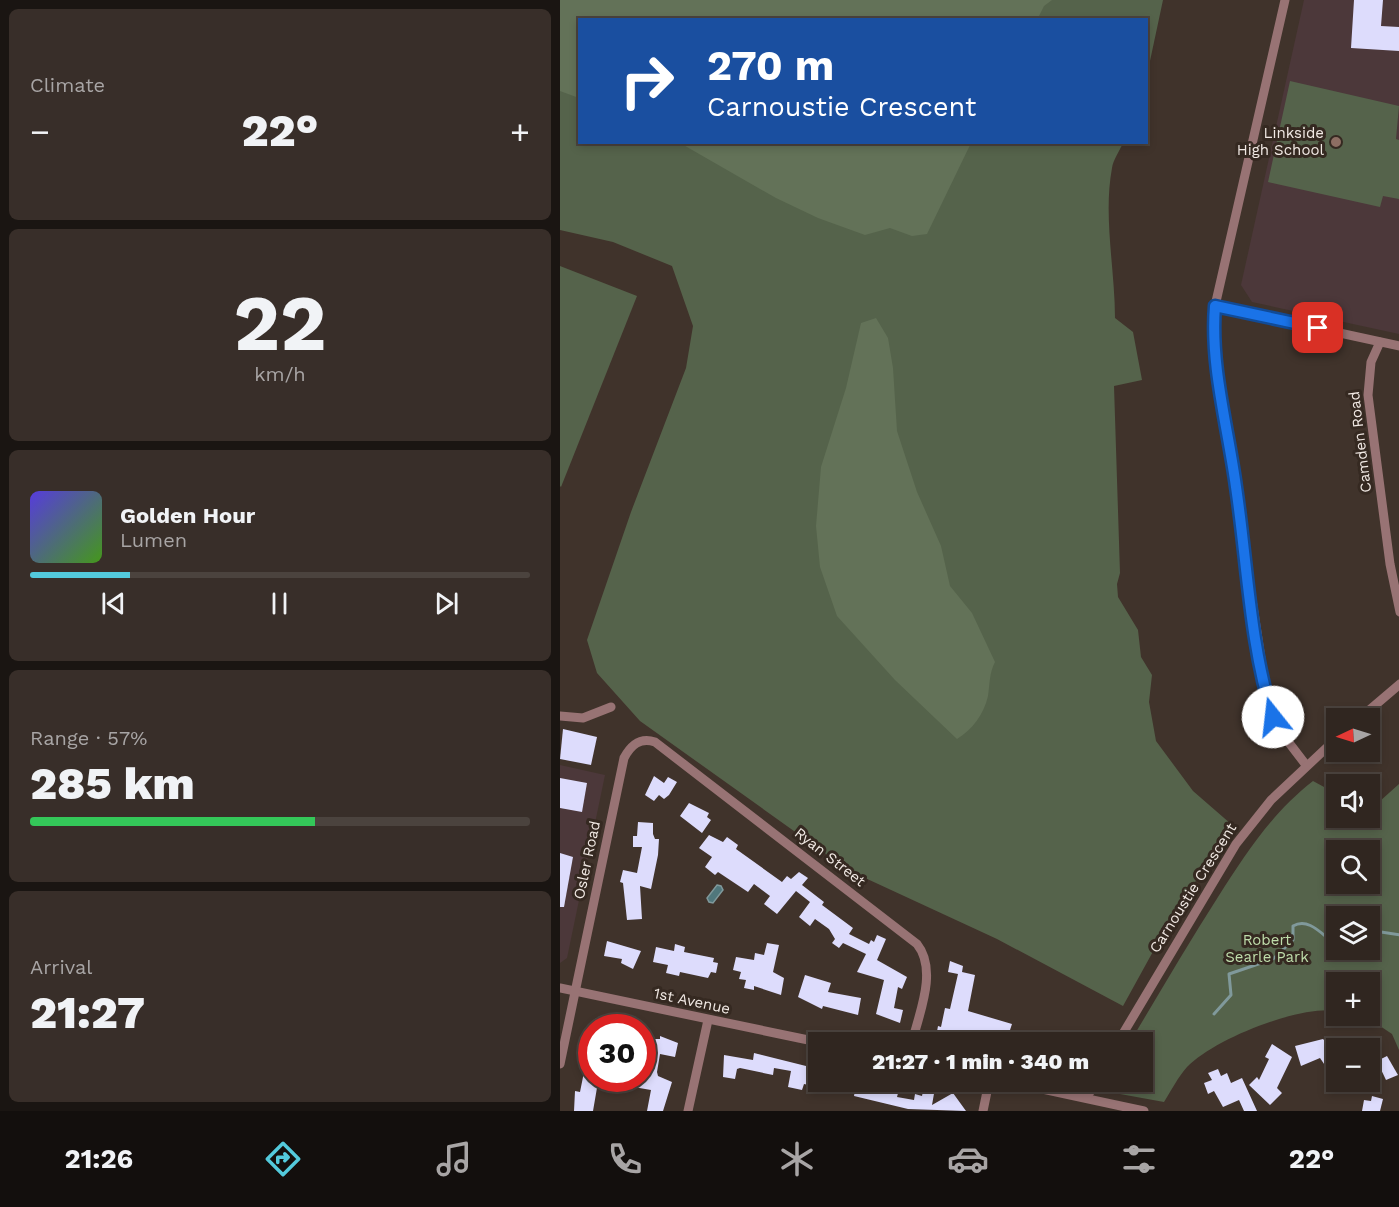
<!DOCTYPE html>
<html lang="en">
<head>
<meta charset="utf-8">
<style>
  :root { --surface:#302620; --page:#382e29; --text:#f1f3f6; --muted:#a8a5a5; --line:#4b433e; --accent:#53cadc }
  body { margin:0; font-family:"Work Sans",sans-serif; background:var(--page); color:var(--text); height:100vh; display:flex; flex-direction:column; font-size:22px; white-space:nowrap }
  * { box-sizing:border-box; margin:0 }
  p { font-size:20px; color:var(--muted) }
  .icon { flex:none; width:33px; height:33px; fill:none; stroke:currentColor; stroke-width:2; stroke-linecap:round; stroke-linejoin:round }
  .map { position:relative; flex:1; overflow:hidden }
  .panel { display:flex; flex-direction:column; gap:9px; padding:9px; background:#1a1512; width:560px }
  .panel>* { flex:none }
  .hud { position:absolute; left:18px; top:18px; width:570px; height:126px; border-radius:0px; box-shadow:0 3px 9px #0003,0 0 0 2px var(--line); background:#1a4fa0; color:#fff; overflow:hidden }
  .needle { width:39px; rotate:266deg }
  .tools { position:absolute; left:766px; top:708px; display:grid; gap:12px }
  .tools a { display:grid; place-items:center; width:54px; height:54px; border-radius:0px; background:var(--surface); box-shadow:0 3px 9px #0003,0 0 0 2px var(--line); font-size:30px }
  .speed { position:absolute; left:18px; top:1014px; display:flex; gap:12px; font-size:30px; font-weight:700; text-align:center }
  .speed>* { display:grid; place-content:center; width:78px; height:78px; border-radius:50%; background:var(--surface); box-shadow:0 3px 9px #0003,0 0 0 2px var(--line); line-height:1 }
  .speed .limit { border:9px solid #d22; background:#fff; color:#111 }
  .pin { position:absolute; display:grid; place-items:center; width:51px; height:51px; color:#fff; margin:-26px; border-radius:12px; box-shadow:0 3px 9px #0006 }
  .me { position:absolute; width:66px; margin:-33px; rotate:344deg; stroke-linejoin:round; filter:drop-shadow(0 0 4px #0008) }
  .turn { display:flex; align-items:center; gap:21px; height:126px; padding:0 30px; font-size:27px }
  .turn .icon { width:78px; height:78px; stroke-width:2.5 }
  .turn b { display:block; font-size:42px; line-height:51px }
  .big { font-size:45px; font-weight:800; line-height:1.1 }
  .panel .tile { flex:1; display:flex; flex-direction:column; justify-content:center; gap:9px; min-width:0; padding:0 21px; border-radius:9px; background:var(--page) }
  .panel .dial { align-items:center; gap:0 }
  .dial b { font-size:78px; line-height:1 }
  .song { display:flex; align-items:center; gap:18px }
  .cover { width:72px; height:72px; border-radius:9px; background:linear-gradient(135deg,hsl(250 70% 55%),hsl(100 70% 35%)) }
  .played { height:6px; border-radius:3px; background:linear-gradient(90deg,var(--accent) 20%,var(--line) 20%) }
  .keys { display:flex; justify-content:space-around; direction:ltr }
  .heat { display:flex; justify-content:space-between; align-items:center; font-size:33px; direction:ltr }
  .charge { height:9px; border-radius:4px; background:linear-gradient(90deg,#34c759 57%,var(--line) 0) }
  .trip { position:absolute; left:248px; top:1032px; width:345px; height:60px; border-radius:0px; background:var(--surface); box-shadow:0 3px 9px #0003,0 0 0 2px var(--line); font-weight:800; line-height:60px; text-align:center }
  .dock { display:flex; height:96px; justify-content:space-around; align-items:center; background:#130f0d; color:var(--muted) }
  .dock .icon { width:42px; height:42px }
  .dock .current { color:var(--accent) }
  .dock b { font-size:27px; color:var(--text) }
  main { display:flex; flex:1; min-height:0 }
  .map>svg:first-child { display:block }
</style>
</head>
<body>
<main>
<section class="panel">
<div class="tile"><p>Climate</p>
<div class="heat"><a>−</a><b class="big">22°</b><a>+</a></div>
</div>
<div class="tile dial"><b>22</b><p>km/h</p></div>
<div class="tile">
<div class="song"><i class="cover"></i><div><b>Golden Hour</b><p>Lumen</p></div></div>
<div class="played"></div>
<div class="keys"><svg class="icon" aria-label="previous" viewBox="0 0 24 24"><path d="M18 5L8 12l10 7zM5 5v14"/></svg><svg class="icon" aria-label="pause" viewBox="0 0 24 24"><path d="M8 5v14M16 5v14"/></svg><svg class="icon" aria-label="next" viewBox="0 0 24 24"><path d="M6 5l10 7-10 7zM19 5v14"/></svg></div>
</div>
<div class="tile"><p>Range · 57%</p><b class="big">285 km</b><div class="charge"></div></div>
<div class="tile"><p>Arrival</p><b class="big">21:27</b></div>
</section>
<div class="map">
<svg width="840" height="1111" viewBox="0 0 840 1111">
  <rect width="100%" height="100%" fill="#40332b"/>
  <g fill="#4c383a">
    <path d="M744,0H839V334L692,302L681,285Z"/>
    <path d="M0,765L45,775L7,958L0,963Z"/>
  </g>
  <g fill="#55634b" fill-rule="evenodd">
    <path d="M0,0H603L587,75L586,20H20V142L563,143C560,150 553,160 552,168C543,216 555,270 555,318L573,332L582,380L554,386L560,573L557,584L558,597L578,630L581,657L592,675L589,702L596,741L633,791L671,824L601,937L563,1006L437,939L290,871L80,721L37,673L27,640L71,512L126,368L133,326L112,266L53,242L0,230Z"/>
    <path d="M730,81L839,106L836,139L839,140V199L823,196L820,207L708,182Z"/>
    <path d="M0,266L77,296L1,487L0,486Z"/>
    <path d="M753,781L777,794V818H810V810L839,784V1050L832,1034L805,1016H810V982H777V1011C739,1005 654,1039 627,1067C618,1077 611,1091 604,1102L549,1092L550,1082H582V1042H570C599,994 627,945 658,897C686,853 712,813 753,781ZM777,850H810V884H777ZM810,916V950H777V916Z"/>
  </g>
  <g fill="#637258">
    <path d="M0,0H492L484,6L477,20H20L19,98L0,91Z"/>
    <path d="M120,143H411L367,234L352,236L330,228L305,235L258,218L216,198Z"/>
    <path d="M316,318L328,338L333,368L337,431L357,492L381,546L390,586L412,613L435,662C429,674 430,683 428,696C424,714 412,730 397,739L335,680L277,616L260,567L256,526L261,467L286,388L301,323Z"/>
  </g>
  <path fill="#50777c" stroke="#80999b" stroke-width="1.5" d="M157,885L161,886L163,890L153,903L149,902L147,898Z"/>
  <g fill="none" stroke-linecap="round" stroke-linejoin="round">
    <g stroke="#80999b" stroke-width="3">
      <path d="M810,936L821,932L840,935"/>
      <path d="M654,1014L671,995L669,974L713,959L733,940V926C747,918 759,931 770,940H777"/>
    </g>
  </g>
  <g fill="#dddcfc">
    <path d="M794,0H823L821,26L840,27V51L791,48Z"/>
    <path d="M3,729L37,737L31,765L0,759Z"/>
    <path d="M94,776L104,783L108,777L117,782L109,795L104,799L99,795L94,801L85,795Z"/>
    <path d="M0,778L27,783L22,812L0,808Z"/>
    <path d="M129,803L149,813L147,817L151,820L142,833L120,816Z"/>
    <path d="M78,822L93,823V834L95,839H99L98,855L91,889L80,886L82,919L67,920L63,883L60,882L63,870L77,873L82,847H73V836H77Z"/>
    <path d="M149,835L163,842L167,837L178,845L176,849L222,882L227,876L231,879L239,872L248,878L242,885L264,902L262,905L293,928L289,934L309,944L311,940L314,942L317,935L326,939L317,960L347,977L342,989L338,987L334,1008L343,1010L340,1023L316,1014L324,980L297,972L306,954L283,943L279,948L272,943L275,939L269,929L255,919L250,926L239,917L250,902L236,891L217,914L204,904L210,896L194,884L188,892L158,872L155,875L145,867L152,857L139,848Z"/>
    <path d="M0,853L13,857L4,907H0Z"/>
    <path d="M47,941L81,951L73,969L61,963L62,959L44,956Z"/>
    <path d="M207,943L219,945L213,972L224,978L221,995L194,986V990L184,988L186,980L179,979L181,972L173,970L176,957L194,960L195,953L204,955Z"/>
    <path d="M115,944L125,947L124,952L154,958L153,962L158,963L156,973L151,972L148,978L120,972L119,976L106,973L108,965L93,962L96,947L114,951Z"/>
    <path d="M390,961L403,966L402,972L415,975L408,1011L452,1024L446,1042H429L430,1040L410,1035L409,1042L376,1037L378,1026L381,1027L385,1008L390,1009L398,974L388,972Z"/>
    <path d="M245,975L271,983L268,992L301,998L298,1015L263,1006L262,1009L238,997Z"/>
    <path d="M36,1018L66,1024L65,1028H34Z"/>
    <path d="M100,1036L118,1043L115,1057L100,1054L97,1072L98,1076L112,1082L103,1111H87L91,1090L68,1086L69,1078L86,1079L90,1056L82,1054V1037L94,1039H100Z"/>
    <path d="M763,1039L770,1047L781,1043L777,1048V1083L760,1058L741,1066L735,1046Z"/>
    <path d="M712,1044L732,1057L717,1088L722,1093L710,1105L689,1085L697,1077L699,1080L709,1059L705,1057Z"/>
    <path d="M194,1053L258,1069V1087L244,1084L242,1090L228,1087L231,1071L214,1068L213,1075L180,1068L177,1069L175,1079L163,1077L164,1055L193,1060Z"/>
    <path d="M28,1055H32V1081L38,1082L33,1111H14L15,1091L20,1092L24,1072H22Z"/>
    <path d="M827,1056L838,1075L826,1080L817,1061Z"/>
    <path d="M658,1069L661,1076L667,1073L671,1083L682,1078L697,1111H684L679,1100L663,1107L654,1091L648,1094L644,1083L652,1080L648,1073Z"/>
    <path d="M275,1082H341L337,1097L354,1100L355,1094L362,1096L364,1086L375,1088L372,1105L393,1093L406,1111L348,1109L294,1096L295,1090L274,1085Z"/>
    <path d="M777,1082H802L789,1094Z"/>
    <path d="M812,1096L823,1099L820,1111H802L804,1100L811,1101Z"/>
  </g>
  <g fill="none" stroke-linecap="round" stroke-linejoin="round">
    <g stroke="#987374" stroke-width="9">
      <path d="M725,0L655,306V357L707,698L720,731L746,765"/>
      <path d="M655,306L840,346"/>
      <path d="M820,342L811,362L808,395L830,564L840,612"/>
      <path d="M0,716L23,718L51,707"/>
      <path d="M800,718L840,684"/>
      <path d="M0,988L258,1042"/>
      <path d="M558,1042L676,844L711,800L777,738"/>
      <path d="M0,1064L64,758C71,745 80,737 95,742L357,944C378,970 359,1014 352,1042"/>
      <path d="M449,1082L584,1111"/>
      <path d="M527,1097L536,1082"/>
      <path d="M128,1111L148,1020"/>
      <path d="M423,1111L429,1082"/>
    </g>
  </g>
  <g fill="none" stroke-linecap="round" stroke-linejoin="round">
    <g stroke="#114b97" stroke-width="15">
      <path id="route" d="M713,717C690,647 687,560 676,487C668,427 650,366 655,306L758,328"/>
    </g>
    <use href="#route" stroke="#1a73e8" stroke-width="10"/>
  </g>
  <circle fill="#8d6e63" stroke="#352921" stroke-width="2" cx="776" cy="142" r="6"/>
  <g text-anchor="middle" stroke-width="6" stroke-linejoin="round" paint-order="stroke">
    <g font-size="15" fill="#f1e9e4" stroke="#352921" text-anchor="end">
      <text x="764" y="138">Linkside<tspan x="764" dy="17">High School</tspan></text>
    </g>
    <g font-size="15" fill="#f1e9e4" stroke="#352921">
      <text transform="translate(800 442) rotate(-97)" y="5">Camden Road</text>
      <text transform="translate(270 857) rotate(38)" y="5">Ryan Street</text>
      <text transform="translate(27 860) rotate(-78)" y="5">Osler Road</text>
      <text transform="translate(633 888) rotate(-58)" y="5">Carnoustie Crescent</text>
      <text transform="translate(132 1001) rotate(12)" y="5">1st Avenue</text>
    </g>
    <g font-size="15" fill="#bfddab" stroke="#352921">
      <text x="707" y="945">Robert<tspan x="707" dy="17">Searle Park</tspan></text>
    </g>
  </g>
</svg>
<div class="tools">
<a><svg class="needle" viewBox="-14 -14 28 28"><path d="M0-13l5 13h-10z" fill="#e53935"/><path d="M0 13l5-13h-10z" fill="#a8a5a5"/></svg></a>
<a><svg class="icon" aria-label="sound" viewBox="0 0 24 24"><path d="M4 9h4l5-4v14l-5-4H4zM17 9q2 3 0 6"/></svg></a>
<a><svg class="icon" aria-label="search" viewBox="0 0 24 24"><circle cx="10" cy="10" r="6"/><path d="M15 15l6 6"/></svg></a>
<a><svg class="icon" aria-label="layers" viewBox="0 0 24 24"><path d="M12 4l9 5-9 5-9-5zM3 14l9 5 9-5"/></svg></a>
<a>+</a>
<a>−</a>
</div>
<div class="speed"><div class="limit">30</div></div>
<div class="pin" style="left:758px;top:328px;background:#d93025"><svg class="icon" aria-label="arrive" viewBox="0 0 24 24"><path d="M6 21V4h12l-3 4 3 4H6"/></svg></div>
<svg class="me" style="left:713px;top:717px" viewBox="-20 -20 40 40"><circle r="19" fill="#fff"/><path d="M0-13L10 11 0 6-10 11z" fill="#1a73e8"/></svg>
<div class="trip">21:27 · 1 min · 340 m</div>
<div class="hud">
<div class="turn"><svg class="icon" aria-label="right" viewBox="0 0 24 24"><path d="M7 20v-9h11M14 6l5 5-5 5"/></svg><div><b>270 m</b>Carnoustie Crescent</div></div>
</div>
</div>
</main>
<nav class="dock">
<b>21:26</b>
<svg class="icon current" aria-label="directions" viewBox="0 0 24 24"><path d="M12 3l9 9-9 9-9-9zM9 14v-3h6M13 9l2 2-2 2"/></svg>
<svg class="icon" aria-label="music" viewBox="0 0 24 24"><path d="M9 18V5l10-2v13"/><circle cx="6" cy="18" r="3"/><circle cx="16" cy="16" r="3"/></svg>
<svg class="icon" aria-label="phone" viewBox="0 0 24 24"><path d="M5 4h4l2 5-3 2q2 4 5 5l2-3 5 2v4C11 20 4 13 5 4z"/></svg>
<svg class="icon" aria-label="climate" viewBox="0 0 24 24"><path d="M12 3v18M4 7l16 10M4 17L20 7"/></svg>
<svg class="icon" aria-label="car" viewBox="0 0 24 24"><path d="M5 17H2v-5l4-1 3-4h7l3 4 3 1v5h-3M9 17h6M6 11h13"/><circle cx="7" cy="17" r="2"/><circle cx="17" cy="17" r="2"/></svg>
<svg class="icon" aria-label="filters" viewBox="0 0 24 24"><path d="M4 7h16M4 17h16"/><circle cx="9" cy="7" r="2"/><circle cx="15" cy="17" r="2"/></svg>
<b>22°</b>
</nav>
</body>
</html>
